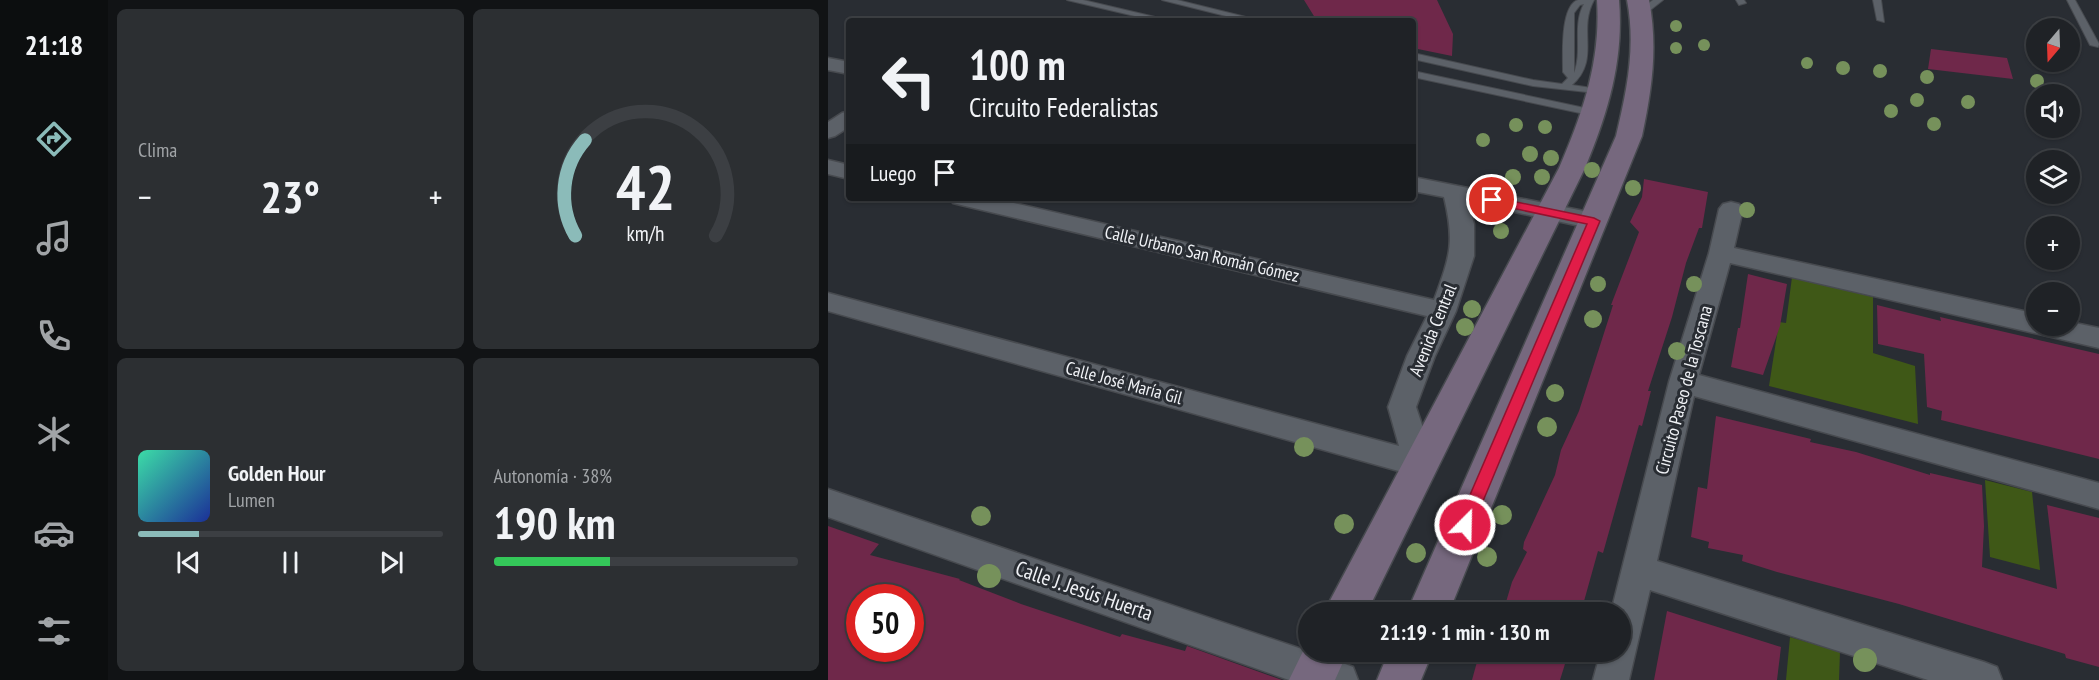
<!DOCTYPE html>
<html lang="es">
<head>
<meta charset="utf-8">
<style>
  :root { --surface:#1f2226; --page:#2c2f32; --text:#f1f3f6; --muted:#a1a4a7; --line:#3c3f43; --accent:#8bbbb9 }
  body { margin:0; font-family:"PT Sans Narrow",sans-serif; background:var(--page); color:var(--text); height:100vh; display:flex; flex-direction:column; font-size:22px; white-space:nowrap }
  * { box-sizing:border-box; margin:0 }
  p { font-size:20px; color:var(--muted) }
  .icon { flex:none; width:33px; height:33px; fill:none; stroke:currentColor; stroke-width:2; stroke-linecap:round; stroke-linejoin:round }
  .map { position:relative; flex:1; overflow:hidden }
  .details { display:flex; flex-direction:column; gap:9px; padding:9px; background:#111315; width:720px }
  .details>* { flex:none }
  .top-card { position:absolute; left:18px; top:18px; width:570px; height:183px; border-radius:6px; box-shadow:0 2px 4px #0004,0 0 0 2px var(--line); background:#1f2226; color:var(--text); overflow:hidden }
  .needle { width:39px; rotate:199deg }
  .fabs { position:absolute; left:1198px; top:18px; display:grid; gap:12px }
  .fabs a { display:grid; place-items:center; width:54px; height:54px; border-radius:50%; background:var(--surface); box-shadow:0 2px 4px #0004,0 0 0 2px var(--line); font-size:30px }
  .speed { position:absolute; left:18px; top:584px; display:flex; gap:12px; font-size:30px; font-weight:700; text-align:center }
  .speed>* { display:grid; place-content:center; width:78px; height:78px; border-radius:50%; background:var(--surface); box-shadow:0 2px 4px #0004,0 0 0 2px var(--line); line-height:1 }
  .speed .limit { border:9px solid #d22; background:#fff; color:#111 }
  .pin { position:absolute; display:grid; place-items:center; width:51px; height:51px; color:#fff; margin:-26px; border:3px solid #fff; border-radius:50%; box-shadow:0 2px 6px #0007 }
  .me { position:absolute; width:66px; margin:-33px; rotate:23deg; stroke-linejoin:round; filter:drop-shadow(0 0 4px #0008) }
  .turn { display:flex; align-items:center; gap:21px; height:126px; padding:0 24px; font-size:27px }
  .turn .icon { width:78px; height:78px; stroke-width:2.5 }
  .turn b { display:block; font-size:42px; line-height:51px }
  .then { display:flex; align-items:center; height:57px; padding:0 24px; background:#0003; gap:12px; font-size:22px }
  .big { font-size:45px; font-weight:600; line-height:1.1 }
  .details .widget { flex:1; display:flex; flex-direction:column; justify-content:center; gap:9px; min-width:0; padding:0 21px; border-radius:9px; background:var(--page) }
  .details .dial { align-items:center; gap:0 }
  .dial svg { height:156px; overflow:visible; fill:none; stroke:var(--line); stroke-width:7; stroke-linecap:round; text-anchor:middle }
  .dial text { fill:var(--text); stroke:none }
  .song { display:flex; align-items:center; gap:18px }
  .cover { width:72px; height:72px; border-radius:9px; background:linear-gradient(135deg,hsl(160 70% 55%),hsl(230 70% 35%)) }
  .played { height:6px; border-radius:3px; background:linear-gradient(90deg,var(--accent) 20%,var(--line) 20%) }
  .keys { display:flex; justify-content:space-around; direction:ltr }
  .heat { display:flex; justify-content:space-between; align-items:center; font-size:33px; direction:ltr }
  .charge { height:9px; border-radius:4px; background:linear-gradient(90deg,#34c759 38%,var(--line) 0) }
  .details .tiles { flex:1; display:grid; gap:9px; grid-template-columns:repeat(2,1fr) }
  .trip { position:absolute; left:470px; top:602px; width:333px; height:60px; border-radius:30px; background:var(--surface); box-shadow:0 2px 4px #0004,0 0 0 2px var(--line); font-weight:600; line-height:60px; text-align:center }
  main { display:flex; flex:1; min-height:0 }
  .dock { display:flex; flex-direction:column; width:108px; justify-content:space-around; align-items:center; background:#0c0e0f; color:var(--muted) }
  .dock .icon { width:42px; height:42px }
  .dock .active { color:var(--accent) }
  .dock b { font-size:27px; color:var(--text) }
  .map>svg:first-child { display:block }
</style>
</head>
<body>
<main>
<nav class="dock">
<b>21:18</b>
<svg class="icon active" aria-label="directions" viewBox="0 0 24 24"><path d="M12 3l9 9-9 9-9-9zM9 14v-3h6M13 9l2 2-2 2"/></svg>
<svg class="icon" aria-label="music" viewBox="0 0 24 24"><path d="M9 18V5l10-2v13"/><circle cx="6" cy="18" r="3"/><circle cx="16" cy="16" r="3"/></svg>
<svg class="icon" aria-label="phone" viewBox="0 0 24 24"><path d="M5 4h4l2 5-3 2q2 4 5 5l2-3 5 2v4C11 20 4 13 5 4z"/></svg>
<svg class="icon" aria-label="climate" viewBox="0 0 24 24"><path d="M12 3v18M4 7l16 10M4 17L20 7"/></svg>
<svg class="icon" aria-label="car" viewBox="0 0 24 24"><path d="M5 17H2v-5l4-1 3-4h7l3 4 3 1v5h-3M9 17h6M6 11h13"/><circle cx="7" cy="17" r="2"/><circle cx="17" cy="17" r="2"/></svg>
<svg class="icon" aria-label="filters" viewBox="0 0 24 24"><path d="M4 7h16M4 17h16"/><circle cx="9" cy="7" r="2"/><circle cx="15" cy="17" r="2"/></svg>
</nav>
<section class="details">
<div class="tiles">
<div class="widget"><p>Clima</p>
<div class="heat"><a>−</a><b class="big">23°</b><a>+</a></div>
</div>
<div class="widget dial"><svg viewBox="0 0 100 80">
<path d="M14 69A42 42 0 1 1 86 69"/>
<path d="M14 69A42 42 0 0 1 19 20" stroke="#8bbbb9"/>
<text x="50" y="56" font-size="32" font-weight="700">42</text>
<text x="50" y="72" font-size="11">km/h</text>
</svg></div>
<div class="widget">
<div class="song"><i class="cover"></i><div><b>Golden Hour</b><p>Lumen</p></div></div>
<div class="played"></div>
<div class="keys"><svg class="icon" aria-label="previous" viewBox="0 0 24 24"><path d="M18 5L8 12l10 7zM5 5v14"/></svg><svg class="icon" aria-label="pause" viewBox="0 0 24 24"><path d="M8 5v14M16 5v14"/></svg><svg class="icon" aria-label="next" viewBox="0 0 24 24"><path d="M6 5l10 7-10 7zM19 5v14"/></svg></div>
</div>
<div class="widget"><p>Autonomía · 38%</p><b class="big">190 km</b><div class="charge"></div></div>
</div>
</section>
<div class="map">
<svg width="1271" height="680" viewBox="0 0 1271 680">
  <rect width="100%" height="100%" fill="#292d33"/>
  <g fill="#3f5817">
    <path d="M964,277L1045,297V353L1087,366L1090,424L941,386L951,322L958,323Z"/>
    <path d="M1157,480L1204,492L1212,570L1162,557Z"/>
    <path d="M962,637L1012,652L1011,680H958Z"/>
  </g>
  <g fill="#6f284a" fill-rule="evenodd">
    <path d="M476,0H609L625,34L624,56L585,48V21H489Z"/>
    <path d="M1103,49L1179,58L1185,79L1100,69Z"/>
    <path d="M816,179L880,192L874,228H871L858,263L844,317L820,391H823L814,426L811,425L775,553L770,551L753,612H675L684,582L699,552L695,549L696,542L727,475L733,450L751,411L785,305H783L811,232L802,222L814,197Z"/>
    <path d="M920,274L959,284L952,326L935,375L903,367L910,328H912Z"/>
    <path d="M1049,305L1113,321L1112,317L1271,354V459L1113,420L1114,411L1099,407L1096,354L1050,344Z"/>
    <path d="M888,416L983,439L982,442L1028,452L1102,475V473L1154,485L1156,526L1154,567L1229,589L1219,505L1271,518V667L1238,658L1237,654L1071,604L949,572L914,561L915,555L880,548L881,542L863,537L870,487L879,489Z"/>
    <path d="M0,526L51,544L42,555L132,579L131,580L193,604L292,637L294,634L357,651L359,646L454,680H0ZM32,597H82V648H32Z"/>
    <path d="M839,611L953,647L949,680H826Z"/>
    <path d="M652,651H741L732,680H644Z"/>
  </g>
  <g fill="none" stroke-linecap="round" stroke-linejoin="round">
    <g stroke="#474a4f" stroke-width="2">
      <g id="service">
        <path d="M239,0H255L344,21H328Z"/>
        <path d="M334,0H349L434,21H418Z"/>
        <path d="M750,0H766C749,31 773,59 744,85L777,90V94L705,86L585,59V53L705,80L734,84L740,78L735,72C735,55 732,6 750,0ZM756,4C744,25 755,51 746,73V13L752,5Z"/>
        <path d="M825,0H835L816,15H810V11Z"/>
        <path d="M908,0H916L918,3L911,5Z"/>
        <path d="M1045,0H1053L1056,22L1049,20Z"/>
        <path d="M1239,0H1247L1271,44L1270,47L1262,45Z"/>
        <path d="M585,71L766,110L771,113L766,116L585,77Z"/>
      </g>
    </g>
    <g stroke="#474a4f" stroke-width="3">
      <g id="minor">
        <path d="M0,58L21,62V74L0,70Z"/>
        <path d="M21,111V127L7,136L0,138V122L14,113Z"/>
        <path d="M0,160L21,165V179L0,174Z"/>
        <path d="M585,177L766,213L774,216L778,221L774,226L766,229L640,202L646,224V256L628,311L607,356L588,407L607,464L603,473L592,477L0,311V293L571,446L560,407L579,356L599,316L133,205L125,203L122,198H164L606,300C622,256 627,243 616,197L585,191Z"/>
        <path d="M903,202L911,204L915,209L906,248L1209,314V326H1242V322L1271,328V348L902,263L871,375L1271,483V509L866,396L829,561L1156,662L1169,667L1174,680H1100L822,590L801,680H765L773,651H792V612H783L841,382L881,253L891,209L895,204Z"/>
        <path d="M0,489L512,662L525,667L530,680H461L0,517Z"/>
      </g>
    </g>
    <g stroke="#474a4f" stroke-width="3">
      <g id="secondary">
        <path d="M769,0H791C796,60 780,113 757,168L539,612H496L731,168C755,113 773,60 769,0Z"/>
        <path d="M799,0H821C830,47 824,89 814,136L621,612H579L788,136C799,90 808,47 799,0Z"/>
        <path d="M480,641V651H520L507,680H461Z"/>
        <path d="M561,651H605L593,680H549Z"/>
      </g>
    </g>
    <use href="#service" fill="#5c6168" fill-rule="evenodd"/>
    <use href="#minor" fill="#5c6168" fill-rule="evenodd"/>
    <use href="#secondary" fill="#76687e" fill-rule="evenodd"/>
  </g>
  <g fill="#76915b">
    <circle cx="848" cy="26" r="6"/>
    <circle cx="876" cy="45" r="6"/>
    <circle cx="848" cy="48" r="6"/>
    <circle cx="979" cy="63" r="6"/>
    <circle cx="1015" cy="68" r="7"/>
    <circle cx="1052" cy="71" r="7"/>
    <circle cx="1099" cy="77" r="7"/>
    <circle cx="1209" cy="81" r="7"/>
    <circle cx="1089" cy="100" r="7"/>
    <circle cx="1140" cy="102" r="7"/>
    <circle cx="1063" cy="111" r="7"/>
    <circle cx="1106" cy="124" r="7"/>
    <circle cx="688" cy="125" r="7"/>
    <circle cx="717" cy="127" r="7"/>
    <circle cx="655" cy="140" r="7"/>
    <circle cx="702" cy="154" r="8"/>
    <circle cx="723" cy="158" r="8"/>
    <circle cx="764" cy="170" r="8"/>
    <circle cx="685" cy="177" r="8"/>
    <circle cx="714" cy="177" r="8"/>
    <circle cx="805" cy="188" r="8"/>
    <circle cx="919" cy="210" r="8"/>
    <circle cx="673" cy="231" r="8"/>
    <circle cx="770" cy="284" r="8"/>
    <circle cx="866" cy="284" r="8"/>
    <circle cx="644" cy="309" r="9"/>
    <circle cx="765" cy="319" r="9"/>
    <circle cx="637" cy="327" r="9"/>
    <circle cx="849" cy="351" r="9"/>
    <circle cx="727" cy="393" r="9"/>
    <circle cx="719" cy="427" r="10"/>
    <circle cx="476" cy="447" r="10"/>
    <circle cx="674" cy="515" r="10"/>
    <circle cx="153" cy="516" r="10"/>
    <circle cx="516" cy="524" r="10"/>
    <circle cx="588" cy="553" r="10"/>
    <circle cx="659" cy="557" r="10"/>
    <circle cx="161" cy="576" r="12"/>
    <circle cx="1037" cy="660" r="12"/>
  </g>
  <path fill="#e11d48" stroke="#92132f" stroke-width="1.5" d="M664,197L766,218L772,221L645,525L643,530L637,532L631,530L629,525L759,224L660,203V198Z"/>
  <g text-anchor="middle" stroke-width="6" stroke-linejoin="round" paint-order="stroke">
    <g font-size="18" fill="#f0f2f6" stroke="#292d33">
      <text transform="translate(374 254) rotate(13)" y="6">Calle Urbano San Román Gómez</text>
      <text transform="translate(605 330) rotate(-68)" y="6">Avenida Central</text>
      <text transform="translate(296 383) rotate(15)" y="6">Calle José María Gil</text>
      <text transform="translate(856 390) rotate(-75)" y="6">Circuito Paseo de la Toscana</text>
    </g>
    <g font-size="21" fill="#f0f2f6" stroke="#292d33">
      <text transform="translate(256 591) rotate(19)" y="7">Calle J. Jesús Huerta</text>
    </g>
  </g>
</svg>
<div class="fabs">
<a><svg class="needle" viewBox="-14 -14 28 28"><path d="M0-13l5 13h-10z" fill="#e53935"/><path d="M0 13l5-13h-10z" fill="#a1a4a7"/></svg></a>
<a><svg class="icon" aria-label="sound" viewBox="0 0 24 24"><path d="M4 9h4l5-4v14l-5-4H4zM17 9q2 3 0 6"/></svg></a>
<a><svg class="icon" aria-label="layers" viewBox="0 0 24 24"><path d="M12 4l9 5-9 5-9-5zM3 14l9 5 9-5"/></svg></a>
<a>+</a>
<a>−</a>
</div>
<div class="speed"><div class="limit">50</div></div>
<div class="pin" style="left:664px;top:200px;background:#d93025"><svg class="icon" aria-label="arrive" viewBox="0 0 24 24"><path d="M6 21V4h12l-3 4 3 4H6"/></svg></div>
<svg class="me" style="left:637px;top:525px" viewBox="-20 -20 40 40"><circle r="17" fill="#e11d48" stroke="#fff" stroke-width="3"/><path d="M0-11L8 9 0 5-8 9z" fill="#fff"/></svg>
<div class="trip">21:19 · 1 min · 130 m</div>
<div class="top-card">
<div class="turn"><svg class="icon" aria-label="left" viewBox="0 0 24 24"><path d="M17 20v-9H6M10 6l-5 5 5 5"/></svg><div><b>100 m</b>Circuito Federalistas</div></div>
<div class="then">Luego<svg class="icon" aria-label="arrive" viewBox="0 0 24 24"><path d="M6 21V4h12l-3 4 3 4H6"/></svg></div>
</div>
</div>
</main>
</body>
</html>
